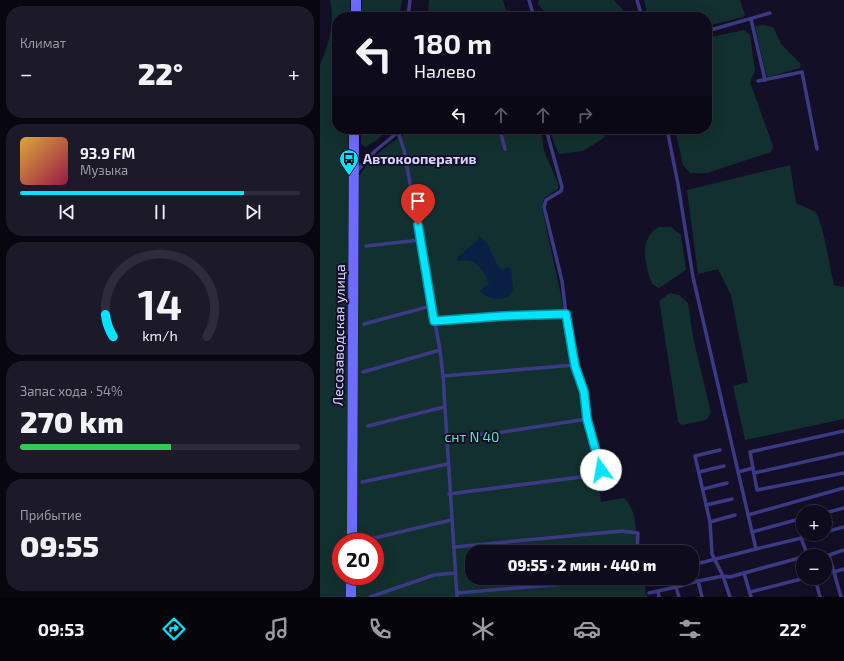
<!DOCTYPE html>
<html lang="ru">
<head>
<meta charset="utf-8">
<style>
  :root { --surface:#0e0b1c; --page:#1c1929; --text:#f1f3f6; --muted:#9b9ba3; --line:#2e2b3b; --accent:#00e5ff }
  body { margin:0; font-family:"Exo 2",sans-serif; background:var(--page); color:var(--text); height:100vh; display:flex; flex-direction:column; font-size:15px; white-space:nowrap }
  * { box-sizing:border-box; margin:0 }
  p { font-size:13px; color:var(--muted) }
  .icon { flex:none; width:22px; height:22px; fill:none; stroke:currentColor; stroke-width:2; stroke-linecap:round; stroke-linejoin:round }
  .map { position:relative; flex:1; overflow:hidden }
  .side { display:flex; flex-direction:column; gap:6px; padding:6px; background:#08060f; width:320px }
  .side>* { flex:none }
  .hud { position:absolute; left:12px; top:12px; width:380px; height:122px; border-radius:16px; box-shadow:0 4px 16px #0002,0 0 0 1px var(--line); background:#0e0b1c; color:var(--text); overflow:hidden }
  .buttons { position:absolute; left:476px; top:505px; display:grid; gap:8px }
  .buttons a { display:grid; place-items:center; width:36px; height:36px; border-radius:50%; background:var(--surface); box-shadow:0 4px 16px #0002,0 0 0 1px var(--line); font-size:20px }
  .speed { position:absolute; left:12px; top:533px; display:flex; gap:8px; font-size:20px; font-weight:700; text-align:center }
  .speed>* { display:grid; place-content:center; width:52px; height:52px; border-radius:50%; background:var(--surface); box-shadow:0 4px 16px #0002,0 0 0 1px var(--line); line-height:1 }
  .speed .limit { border:6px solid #d22; background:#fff; color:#111 }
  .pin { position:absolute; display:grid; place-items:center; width:34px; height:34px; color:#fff; margin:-41px -17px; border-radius:50% 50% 50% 0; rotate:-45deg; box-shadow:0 0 4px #0007 }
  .pin .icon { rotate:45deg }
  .me { position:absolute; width:44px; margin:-22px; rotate:347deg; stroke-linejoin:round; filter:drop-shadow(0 0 3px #0008) }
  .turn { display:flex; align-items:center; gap:14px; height:84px; padding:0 16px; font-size:18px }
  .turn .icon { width:52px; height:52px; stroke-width:2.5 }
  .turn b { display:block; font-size:28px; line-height:34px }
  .lanes { display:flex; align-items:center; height:38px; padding:0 16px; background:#0003; justify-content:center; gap:20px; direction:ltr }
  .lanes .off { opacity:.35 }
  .big { font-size:30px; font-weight:800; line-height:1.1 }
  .side .widget { flex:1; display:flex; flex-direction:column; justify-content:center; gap:6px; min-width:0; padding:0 14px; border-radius:16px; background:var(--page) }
  .side .dial { align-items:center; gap:0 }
  .dial svg { height:104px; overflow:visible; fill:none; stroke:var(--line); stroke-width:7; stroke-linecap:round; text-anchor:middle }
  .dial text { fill:var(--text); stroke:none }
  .song { display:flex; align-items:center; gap:12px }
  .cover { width:48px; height:48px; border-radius:6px; background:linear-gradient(135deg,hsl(40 70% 55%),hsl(340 70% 35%)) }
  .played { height:4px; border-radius:2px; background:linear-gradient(90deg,var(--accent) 80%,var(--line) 80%) }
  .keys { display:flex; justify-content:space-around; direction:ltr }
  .heat { display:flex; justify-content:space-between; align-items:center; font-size:22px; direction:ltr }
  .charge { height:6px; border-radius:3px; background:linear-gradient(90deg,#34c759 54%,var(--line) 0) }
  .trip { position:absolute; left:145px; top:545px; width:234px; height:40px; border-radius:16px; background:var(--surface); box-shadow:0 4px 16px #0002,0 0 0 1px var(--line); font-weight:800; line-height:40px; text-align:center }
  .dock { display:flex; height:64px; justify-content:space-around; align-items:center; background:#06040b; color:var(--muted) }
  .dock .icon { width:28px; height:28px }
  .dock .active { color:var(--accent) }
  .dock b { font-size:18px; color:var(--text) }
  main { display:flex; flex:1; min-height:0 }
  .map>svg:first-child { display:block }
</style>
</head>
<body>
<main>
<section class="side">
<div class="widget"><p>Климат</p>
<div class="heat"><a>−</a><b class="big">22°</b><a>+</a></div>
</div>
<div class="widget">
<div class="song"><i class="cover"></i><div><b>93.9 FM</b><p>Музыка</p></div></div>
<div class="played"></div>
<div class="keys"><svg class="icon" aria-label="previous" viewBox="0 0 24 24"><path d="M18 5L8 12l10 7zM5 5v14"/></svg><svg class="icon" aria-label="pause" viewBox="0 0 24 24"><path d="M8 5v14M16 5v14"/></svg><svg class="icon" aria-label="next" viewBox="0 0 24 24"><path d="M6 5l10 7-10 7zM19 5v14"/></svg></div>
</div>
<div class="widget dial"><svg viewBox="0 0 100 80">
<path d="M14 69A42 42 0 1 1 86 69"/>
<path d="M14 69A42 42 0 0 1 8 52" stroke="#00e5ff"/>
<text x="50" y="56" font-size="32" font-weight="700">14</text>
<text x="50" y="72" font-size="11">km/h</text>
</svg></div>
<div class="widget"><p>Запас хода · 54%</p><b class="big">270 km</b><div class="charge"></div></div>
<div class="widget"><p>Прибытие</p><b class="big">09:55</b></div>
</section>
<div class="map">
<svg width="524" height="597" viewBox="0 0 524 597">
  <rect width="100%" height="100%" fill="#130f26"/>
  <g fill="#12302f">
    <path d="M10,0H30V17H17V129H28V542H21V576H28L27,597H0V65C9,42 15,25 10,0Z"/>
    <path d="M42,0H82L79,17H41Z"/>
    <path d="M109,0H183L188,17H108Z"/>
    <path d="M219,0H294L309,17H229L218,4Z"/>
    <path d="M324,0H420L425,15L423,17L387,26V17H328Z"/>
    <path d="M444,25L453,27L461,44L481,64L480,68L449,77L446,75L435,26Z"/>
    <path d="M424,30L430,35L435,71L430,82L453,146L451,152L387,173H370L363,165L355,129H387V38Z"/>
    <path d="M41,129H69L56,141L45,147L41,144Z"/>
    <path d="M95,129H221L224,151L238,183V189L224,198L222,208L241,295L253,365L261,391L267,428L276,464L281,502L304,498C318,511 316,534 316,552H152V578H323L327,597H36V576H55V542H37L39,177C48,159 76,137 95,129Z"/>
    <path d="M230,129H284L285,137L263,151L239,154L234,143Z"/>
    <path d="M470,165L476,203L496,212C506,235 508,260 514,285L524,287V419L425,440L413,386L428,382L411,295L398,269L378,274L367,190Z"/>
    <path d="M338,227H351L361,235L366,270L339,288L332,284C325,264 318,241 338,227Z"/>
    <path d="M350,293L359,295L368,303L373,337L391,413L386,420L362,425L358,422L340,306V300Z"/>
  </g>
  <path fill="#0a1f44" d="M158,235C174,246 171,261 182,270L187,267L191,269L193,288L191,295C181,301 167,300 160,291L169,283C167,276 159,263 151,261C146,260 142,261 137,261L138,257L158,240Z"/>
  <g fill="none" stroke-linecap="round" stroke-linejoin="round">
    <g stroke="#3d3a85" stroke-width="3.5">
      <path d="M209,0L214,17"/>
      <path d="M317,0L322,17"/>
      <path d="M88,17L90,0"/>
      <path d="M431,19L445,80"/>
      <path d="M387,31L450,13"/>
      <path d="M438,81L482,72L497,149"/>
      <path d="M77,129L84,150L120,350L123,376L137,597"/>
      <path d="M347,129L358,184L373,277L436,549L498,534"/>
      <path d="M185,149L180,130L186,129"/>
      <path d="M36,172L55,151L82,129"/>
      <path d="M46,246L100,240"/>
      <path d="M114,321L183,316L246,314"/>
      <path d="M44,324L111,306"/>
      <path d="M43,372L120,350"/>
      <path d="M123,376L255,365"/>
      <path d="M48,426L124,407"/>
      <path d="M127,437L177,433L267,419"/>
      <path d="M433,468L430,452L524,431"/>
      <path d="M379,472L404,466"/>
      <path d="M418,472L433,468L437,490L524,473"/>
      <path d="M434,473L524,453"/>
      <path d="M42,482L128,464"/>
      <path d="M383,489L407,483"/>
      <path d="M129,494L276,475L281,470L267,419L264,391L255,365L246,314L242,281L224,207L226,200L241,191L242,187L226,129"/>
      <path d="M386,505L412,499"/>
      <path d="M505,513L524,508"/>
      <path d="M428,515L524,488"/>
      <path d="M390,522L415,515"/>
      <path d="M432,532L483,518"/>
      <path d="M505,532L524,527"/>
      <path d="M481,538L488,556"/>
      <path d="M46,540L131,520"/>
      <path d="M134,547L302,531L318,533L317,552"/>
      <path d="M372,565L436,549"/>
      <path d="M514,572L524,569"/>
      <path d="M424,573L483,557"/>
      <path d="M495,578L500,597"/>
      <path d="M378,581L403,576L392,554L390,522L375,456L400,450"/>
      <path d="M338,591L356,587"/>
      <path d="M430,592L485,578"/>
      <path d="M137,593L317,578"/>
      <path d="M329,593L338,591L339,597"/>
      <path d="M50,597L114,575L135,573"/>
      <path d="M359,597L356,587L378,581L382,597"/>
      <path d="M410,597L403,576L410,577L424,573L431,597"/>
      <path d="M521,597L509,555L524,550"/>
    </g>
    <g stroke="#6f6bff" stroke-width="10">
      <path d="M36,17V0"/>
      <path d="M32,542L34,129"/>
      <path d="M31,597V576"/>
    </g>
  </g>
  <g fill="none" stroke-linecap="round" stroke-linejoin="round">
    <g stroke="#0095a6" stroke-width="10">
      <path id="route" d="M98,225L114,321L183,316L246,314L255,366L264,392L267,419L281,470"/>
    </g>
    <use href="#route" stroke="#00e5ff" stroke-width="7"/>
  </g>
  <defs>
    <g id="bus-pin" transform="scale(1)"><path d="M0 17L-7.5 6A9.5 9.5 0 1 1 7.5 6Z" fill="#00e5ff" stroke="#130f26"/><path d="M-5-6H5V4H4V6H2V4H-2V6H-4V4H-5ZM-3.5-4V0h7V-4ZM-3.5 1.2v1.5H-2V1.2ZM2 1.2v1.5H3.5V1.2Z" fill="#111"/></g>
  </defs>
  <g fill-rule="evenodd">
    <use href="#bus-pin" x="29" y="159"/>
  </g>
  <g text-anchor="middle" stroke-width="4" stroke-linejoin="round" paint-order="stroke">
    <g font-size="14" font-weight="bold" fill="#d9d4ff" stroke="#130f26" text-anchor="start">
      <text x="43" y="164">Автокооператив</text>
    </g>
    <g font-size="14" fill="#d9d4ff" stroke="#130f26">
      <text transform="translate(19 335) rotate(-89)" y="5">Лесозаводская улица</text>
    </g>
    <g font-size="14" fill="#5fe0c0" stroke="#130f26">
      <text x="152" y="442">снт N 40</text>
    </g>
  </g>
</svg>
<div class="buttons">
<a>+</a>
<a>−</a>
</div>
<div class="speed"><div class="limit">20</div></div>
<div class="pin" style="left:98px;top:225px;background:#d93025"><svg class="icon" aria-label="arrive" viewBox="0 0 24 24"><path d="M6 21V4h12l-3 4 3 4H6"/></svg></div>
<svg class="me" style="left:281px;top:470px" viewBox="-20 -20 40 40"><circle r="19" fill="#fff"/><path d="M0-13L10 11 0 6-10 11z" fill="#00e5ff"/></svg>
<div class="trip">09:55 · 2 мин · 440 m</div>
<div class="hud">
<div class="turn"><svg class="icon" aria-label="left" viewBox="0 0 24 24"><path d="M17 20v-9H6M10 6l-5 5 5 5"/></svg><div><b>180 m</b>Налево</div></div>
<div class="lanes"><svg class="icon" aria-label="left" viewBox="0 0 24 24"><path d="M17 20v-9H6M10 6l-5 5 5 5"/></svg><svg class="icon off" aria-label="ahead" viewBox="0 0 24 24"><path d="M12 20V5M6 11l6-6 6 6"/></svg><svg class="icon off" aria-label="ahead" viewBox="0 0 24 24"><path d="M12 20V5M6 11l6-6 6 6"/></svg><svg class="icon off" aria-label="right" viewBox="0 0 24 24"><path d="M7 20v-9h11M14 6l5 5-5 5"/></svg></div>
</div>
</div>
</main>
<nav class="dock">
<b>09:53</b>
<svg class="icon active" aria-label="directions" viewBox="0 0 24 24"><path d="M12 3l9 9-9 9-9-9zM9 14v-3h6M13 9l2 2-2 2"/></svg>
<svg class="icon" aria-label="music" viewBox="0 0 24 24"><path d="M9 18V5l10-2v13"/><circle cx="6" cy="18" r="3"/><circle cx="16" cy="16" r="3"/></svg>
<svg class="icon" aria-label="phone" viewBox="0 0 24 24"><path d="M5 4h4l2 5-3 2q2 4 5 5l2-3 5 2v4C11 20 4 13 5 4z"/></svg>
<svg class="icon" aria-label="climate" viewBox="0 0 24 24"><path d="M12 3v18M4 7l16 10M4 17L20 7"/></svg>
<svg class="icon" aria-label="car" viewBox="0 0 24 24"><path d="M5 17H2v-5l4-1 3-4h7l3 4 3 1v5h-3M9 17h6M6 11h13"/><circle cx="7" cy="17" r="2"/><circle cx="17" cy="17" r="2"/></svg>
<svg class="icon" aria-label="filters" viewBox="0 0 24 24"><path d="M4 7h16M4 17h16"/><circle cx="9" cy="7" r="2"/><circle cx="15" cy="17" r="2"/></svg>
<b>22°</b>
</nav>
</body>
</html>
